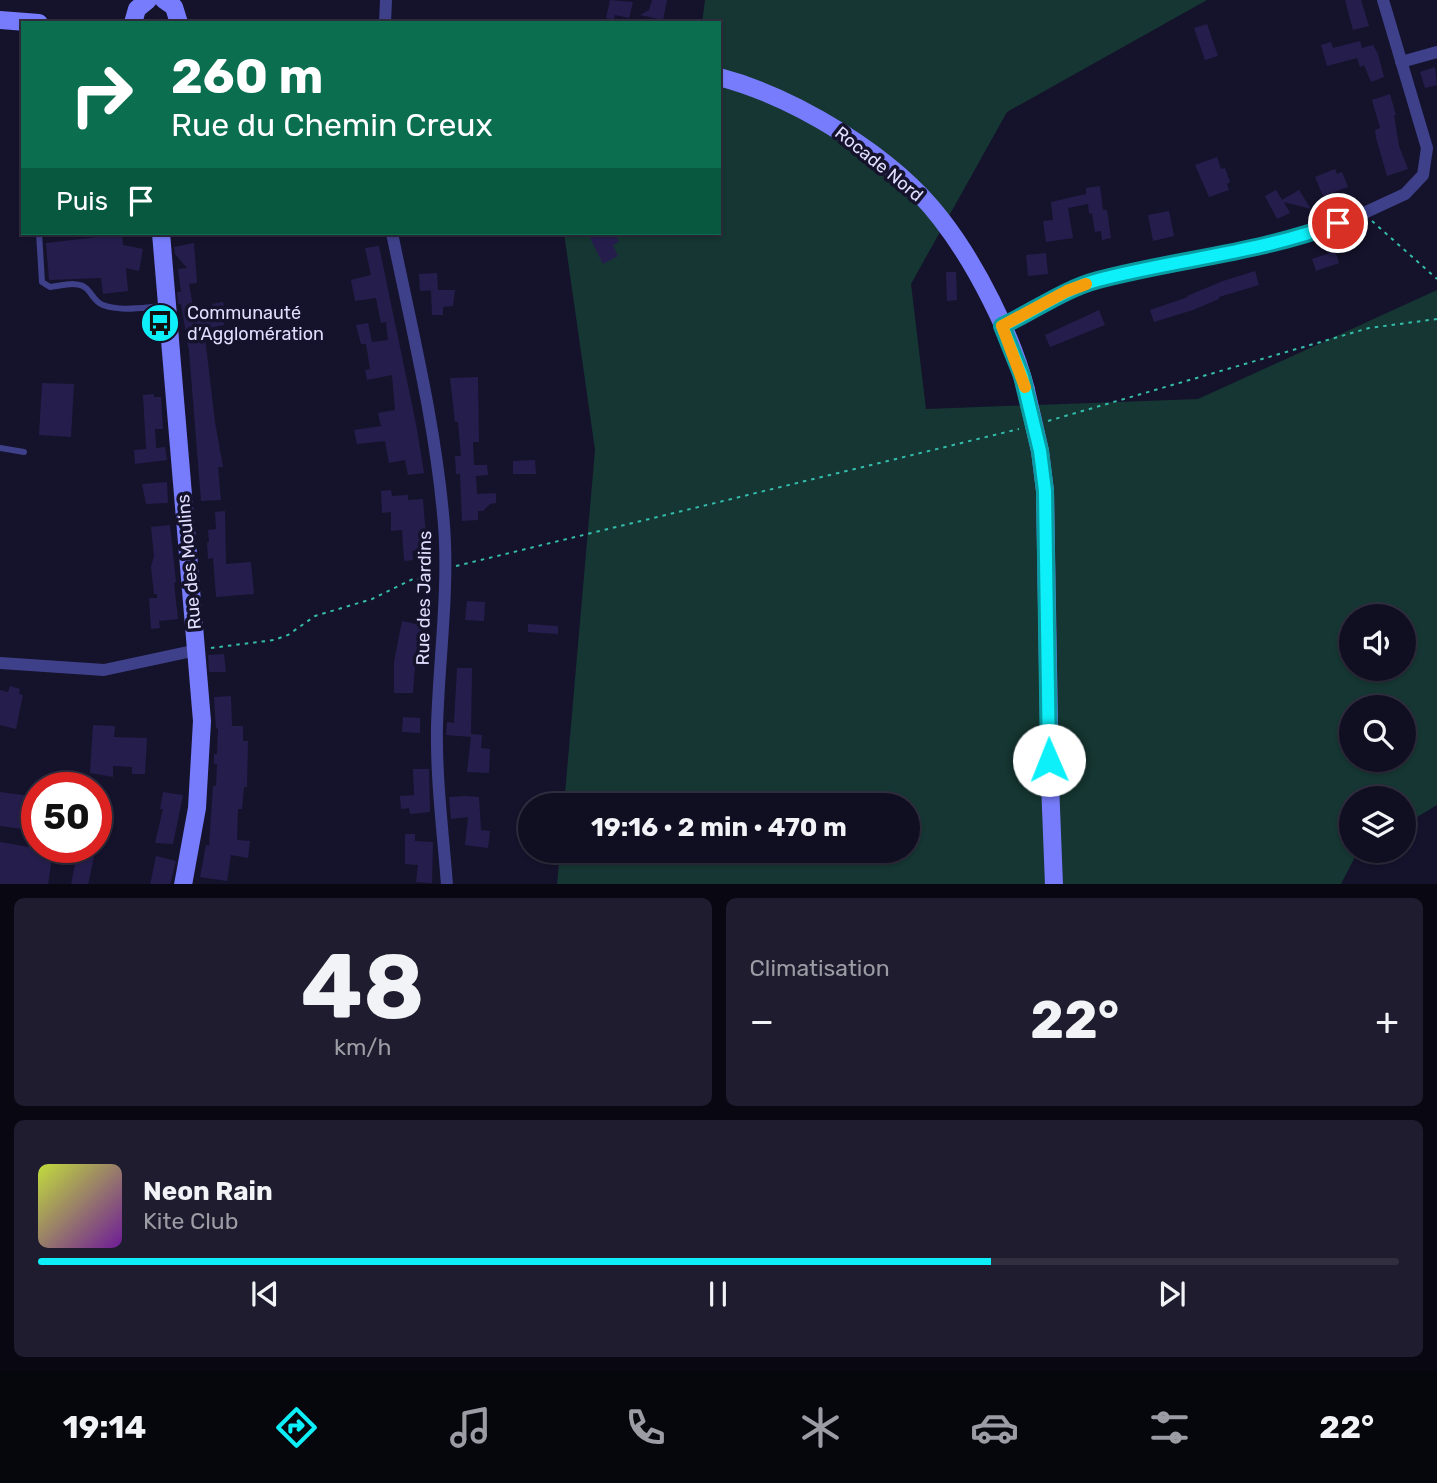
<!DOCTYPE html>
<html lang="fr">
<head>
<meta charset="utf-8">
<style>
  :root { --surface:#100e21; --page:#1e1c2e; --text:#f1f3f6; --muted:#9c9ca5; --line:#302e3f; --accent:#0ef0f9 }
  body { margin:0; font-family:Rubik,sans-serif; background:var(--page); color:var(--text); height:100vh; display:flex; flex-direction:column; font-size:26px; white-space:nowrap }
  * { box-sizing:border-box; margin:0 }
  p { font-size:23px; color:var(--muted) }
  .icon { flex:none; width:38px; height:38px; fill:none; stroke:currentColor; stroke-width:2; stroke-linecap:round; stroke-linejoin:round }
  .map { position:relative; height:884px; overflow:hidden }
  .sheet { display:flex; flex-direction:column; gap:14px; padding:14px; background:#090812; flex:1 }
  .sheet>* { flex:none }
  .hud { position:absolute; left:21px; top:21px; width:700px; height:214px; border-radius:0px; box-shadow:0 2px 5px #0004,0 0 0 2px var(--line); background:#0b6e4f; color:#fff; overflow:hidden }
  .controls { position:absolute; left:1339px; top:604px; display:grid; gap:14px }
  .controls a { display:grid; place-items:center; width:77px; height:77px; border-radius:50%; background:var(--surface); box-shadow:0 2px 5px #0004,0 0 0 2px var(--line); font-size:35px }
  .speed { position:absolute; left:21px; top:772px; display:flex; gap:14px; font-size:35px; font-weight:700; text-align:center }
  .speed>* { display:grid; place-content:center; width:91px; height:91px; border-radius:50%; background:var(--surface); box-shadow:0 2px 5px #0004,0 0 0 2px var(--line); line-height:1 }
  .speed .limit { border:10px solid #d22; background:#fff; color:#111 }
  .pin { position:absolute; display:grid; place-items:center; width:60px; height:60px; color:#fff; margin:-30px; border:4px solid #fff; border-radius:50%; box-shadow:0 2px 7px #0007 }
  .me { position:absolute; width:77px; margin:-38px; rotate:359deg; stroke-linejoin:round; filter:drop-shadow(0 0 5px #0008) }
  .turn { display:flex; align-items:center; gap:24px; height:147px; padding:0 35px; font-size:32px }
  .turn .icon { width:91px; height:91px; stroke-width:2.5 }
  .turn b { display:block; font-size:49px; line-height:60px }
  .then { display:flex; align-items:center; height:66px; padding:0 35px; background:#0003; gap:14px; font-size:26px }
  .big { font-size:52px; font-weight:700; line-height:1.1 }
  .sheet .card { flex:1; display:flex; flex-direction:column; justify-content:center; gap:10px; min-width:0; padding:0 24px; border-radius:10px; background:var(--page) }
  .sheet .dial { align-items:center; gap:0 }
  .dial b { font-size:91px; line-height:1 }
  .song { display:flex; align-items:center; gap:21px }
  .cover { width:84px; height:84px; border-radius:10px; background:linear-gradient(135deg,hsl(70 70% 55%),hsl(280 70% 35%)) }
  .played { height:7px; border-radius:4px; background:linear-gradient(90deg,var(--accent) 70%,var(--line) 70%) }
  .keys { display:flex; justify-content:space-around; direction:ltr }
  .heat { display:flex; justify-content:space-between; align-items:center; font-size:38px; direction:ltr }
  .sheet .tiles { flex:1; display:grid; gap:14px; grid-template-columns:1fr 1fr }
  .card:last-child { grid-column:span 2 }
  .trip { position:absolute; left:518px; top:793px; width:402px; height:70px; border-radius:35px; background:var(--surface); box-shadow:0 2px 5px #0004,0 0 0 2px var(--line); font-weight:700; line-height:70px; text-align:center }
  .menu { display:flex; height:112px; justify-content:space-around; align-items:center; background:#06060d; color:var(--muted) }
  .menu .icon { width:49px; height:49px }
  .menu .current { color:var(--accent) }
  .menu b { font-size:32px; color:var(--text) }
  .map>svg:first-child { display:block }
</style>
</head>
<body>
<div class="map">
<svg width="1437" height="885" viewBox="0 0 1437 885">
  <rect width="100%" height="100%" fill="#15122c"/>
  <path fill="#153632" fill-rule="evenodd" d="M705,0H1207L1007,112L911,284L926,409L1198,399L1437,290V805L1404,825V798H1351V850L1362,851L1357,853L1341,884L557,885L560,851L908,850V805H564L595,450L564,233H719V23H702ZM1351,616H1404V668H1351ZM1351,707H1404V760H1351Z"/>
  <g fill="#251e4c">
    <path d="M610,0L633,2L629,18L615,15L614,20L606,18Z"/>
    <path d="M652,0H667L663,20L640,15L649,10Z"/>
    <path d="M1345,0H1361L1369,26L1353,30Z"/>
    <path d="M1207,24L1218,56L1205,60L1194,28Z"/>
    <path d="M1360,41L1362,48L1373,45L1378,54L1384,77L1371,82L1364,65L1360,67L1357,58L1327,66L1321,45L1331,42L1333,48Z"/>
    <path d="M1435,67L1437,85L1425,88L1420,72Z"/>
    <path d="M1390,94L1396,115H1394L1399,146L1408,169L1387,176L1376,138L1375,130L1380,128L1372,100Z"/>
    <path d="M1217,157L1221,169L1225,168L1230,182L1227,184L1229,190L1209,197L1195,165Z"/>
    <path d="M1335,169L1337,174L1342,172L1348,187L1323,196L1315,177Z"/>
    <path d="M1100,186L1103,210H1107L1111,238L1102,240L1101,231L1095,232L1092,213L1089,214L1088,204L1068,208L1073,238L1046,242L1043,221L1053,220L1051,202L1086,194V188Z"/>
    <path d="M1276,190L1282,200L1299,190L1311,209L1284,202L1290,213L1277,219L1265,196Z"/>
    <path d="M1169,211L1174,236L1153,241L1148,215Z"/>
    <path d="M97,233H122L123,245L143,249L139,271L126,268L128,291L103,294L101,278L49,280L46,243L97,237Z"/>
    <path d="M595,233H615L619,242L613,245L618,256L603,264L589,236Z"/>
    <path d="M194,243L197,283L189,284L194,312L213,309L212,304L223,302L225,313H223L224,325L204,329L215,422L223,467H218L221,500L201,501L189,351L181,304H178L177,292H181L178,269L187,268L175,254L174,247Z"/>
    <path d="M379,246L416,424L424,473L408,475L405,460L389,463L385,441L357,444L354,430L381,426L378,413L395,410L392,375L367,380L365,370L370,369L366,344H361L356,325L368,323L372,342L388,340L386,322L381,323L376,298L355,301L351,280L371,275L365,248Z"/>
    <path d="M1335,251L1339,263L1316,271L1312,259Z"/>
    <path d="M1046,253L1048,274L1028,276L1026,255Z"/>
    <path d="M1255,271L1259,285L1219,297V299L1193,310L1154,322L1150,310L1188,297L1187,296L1223,281Z"/>
    <path d="M946,272H956L957,300L947,301Z"/>
    <path d="M437,273L438,290L420,291L419,274Z"/>
    <path d="M431,290H455L453,306L443,307V315H432Z"/>
    <path d="M1099,310L1105,325L1050,347L1045,335Z"/>
    <path d="M478,377L479,442H473L474,465H487L488,475L476,476L477,494L496,493V503L490,504L483,511H478V520L462,521L460,474H456L455,456H461L458,422H455L450,378Z"/>
    <path d="M42,383L74,384L71,437L39,435Z"/>
    <path d="M154,394V397H161L163,429H155L156,448L165,447L167,460L135,464L134,450L146,449L143,395Z"/>
    <path d="M535,460L536,474H513V461Z"/>
    <path d="M167,482L168,503L146,504L142,484Z"/>
    <path d="M391,490L392,496L408,495V500L423,499L427,550L412,551L413,560L404,561L402,530L391,531V512L382,513L381,491Z"/>
    <path d="M225,511L226,564L251,562L254,594L216,597L213,558L208,559L207,543L209,542L208,530L216,529L215,512Z"/>
    <path d="M170,525L176,582L174,583L178,619L159,621L160,628L151,629L149,598H157V594H154L151,567L154,556L151,527Z"/>
    <path d="M467,601L485,602L484,621L465,620Z"/>
    <path d="M402,621L425,626L415,667L413,693H394V662Z"/>
    <path d="M528,624L558,626V634L528,632Z"/>
    <path d="M224,654L226,672H209L208,655Z"/>
    <path d="M457,668H472L471,734L482,735L481,748L490,749L489,773L467,772L471,737L446,735L447,722L454,723Z"/>
    <path d="M10,686L20,689L19,694L23,695L16,729L0,725V690L8,692Z"/>
    <path d="M231,696L232,726H243V741H248L247,787H244L242,809H238L237,840L250,841L248,858L231,855L227,881L200,877L206,845L209,846L213,786H216L217,764H214V754H217L218,728L216,729L214,697Z"/>
    <path d="M403,717L420,718V733L402,732Z"/>
    <path d="M93,725L115,726L114,737L147,738L145,774H132V767L113,766V777L90,773Z"/>
    <path d="M413,769H429L430,812L410,814L409,808L401,809L400,796L414,795Z"/>
    <path d="M0,792L37,797V831L0,826Z"/>
    <path d="M163,792L183,795L173,844L155,843L163,809H160Z"/>
    <path d="M466,796L479,797L481,830L490,831L488,848L465,845L468,817L451,819L449,797Z"/>
    <path d="M405,834H415V841L433,842L432,883L416,882L418,865L405,864Z"/>
    <path d="M0,842L53,851L48,885H0Z"/>
    <path d="M78,847H96L88,885H71Z"/>
    <path d="M156,856L176,861L170,885H150Z"/>
  </g>
  <g fill="none" stroke-linecap="round" stroke-linejoin="round">
    <g stroke="#34bcab" stroke-width="2" stroke-dasharray="3.5 5" stroke-linecap="butt">
      <path d="M1372,221L1437,279"/>
      <path d="M1048,421L1369,328L1437,319"/>
      <path d="M456,566L1019,429"/>
      <path d="M211,648L274,640L288,635L315,616L372,599L413,579H432"/>
    </g>
    <g stroke="#3e4089" stroke-width="6">
      <path d="M39,233L42,282L50,287C61,286 79,280 87,289C93,295 95,302 103,305C122,312 145,307 165,306"/>
      <path d="M0,448L24,452"/>
    </g>
    <g stroke="#3e4089" stroke-width="12">
      <path d="M385,23L386,0"/>
      <path d="M1401,62L1437,52"/>
      <path d="M392,233C412,330 436,426 444,525C449,591 439,659 437,726C436,779 443,832 447,885"/>
      <path d="M1002,326L1067,291L1097,280L1192,261L1311,233L1364,213L1405,194L1423,175L1427,148L1383,0"/>
      <path d="M0,663L104,670L197,650"/>
    </g>
    <g stroke="#777cfc" stroke-width="18">
      <path d="M164,0L174,7L179,23"/>
      <path d="M0,20L39,23"/>
      <path d="M133,23L137,9L148,0"/>
      <path d="M719,77C795,97 893,156 941,219C976,264 1012,335 1026,390"/>
      <path d="M161,233L202,721L197,808L183,885"/>
      <path d="M1045,491L1050,783L1054,885"/>
    </g>
    <path stroke="#777cfc" stroke-width="18" d="M1026,390L1040,451L1045,491"/>
  </g>
  <g fill="none" stroke-linecap="round" stroke-linejoin="round">
    <g stroke="#099ca2" stroke-width="18">
      <path id="route" d="M1049,760L1045,491L1040,451L1022,376L1002,326C1034,311 1064,289 1098,280C1177,259 1260,253 1338,223"/>
    </g>
    <use href="#route" stroke="#0ef0f9" stroke-width="12"/>
    <path stroke="#f59e0b" stroke-width="12" d="M1025,387L1002,326L1067,291L1086,284"/>
  </g>
  <defs>
    <g id="bus-disc" transform="scale(2.0125)"><circle r="9.5" fill="#0ef0f9" stroke="#15122c"/><path d="M-5-6H5V4H4V6H2V4H-2V6H-4V4H-5ZM-3.5-4V0h7V-4ZM-3.5 1.2v1.5H-2V1.2ZM2 1.2v1.5H3.5V1.2Z" fill="#111"/></g>
  </defs>
  <g fill-rule="evenodd">
    <use href="#bus-disc" x="160" y="323"/>
  </g>
  <g text-anchor="middle" stroke-width="7" stroke-linejoin="round" paint-order="stroke">
    <g font-size="18" fill="#dfdefe" stroke="#15122c">
      <text transform="translate(879 164) rotate(39)" y="6">Rocade Nord</text>
      <text transform="translate(189 562) rotate(-95)" y="6">Rue des Moulins</text>
      <text transform="translate(424 598) rotate(-89)" y="6">Rue des Jardins</text>
    </g>
    <g font-size="18" fill="#dfdefe" stroke="#15122c" text-anchor="start">
      <text x="187" y="319">Communauté<tspan x="187" dy="21">d’Agglomération</tspan></text>
    </g>
  </g>
</svg>
<div class="controls">
<a><svg class="icon" aria-label="sound" viewBox="0 0 24 24"><path d="M4 9h4l5-4v14l-5-4H4zM17 9q2 3 0 6"/></svg></a>
<a><svg class="icon" aria-label="search" viewBox="0 0 24 24"><circle cx="10" cy="10" r="6"/><path d="M15 15l6 6"/></svg></a>
<a><svg class="icon" aria-label="layers" viewBox="0 0 24 24"><path d="M12 4l9 5-9 5-9-5zM3 14l9 5 9-5"/></svg></a>
</div>
<div class="speed"><div class="limit">50</div></div>
<div class="pin" style="left:1338px;top:223px;background:#d93025"><svg class="icon" aria-label="arrive" viewBox="0 0 24 24"><path d="M6 21V4h12l-3 4 3 4H6"/></svg></div>
<svg class="me" style="left:1049px;top:760px" viewBox="-20 -20 40 40"><circle r="19" fill="#fff"/><path d="M0-13L10 11 0 6-10 11z" fill="#0ef0f9"/></svg>
<div class="trip">19:16 · 2 min · 470 m</div>
<div class="hud">
<div class="turn"><svg class="icon" aria-label="right" viewBox="0 0 24 24"><path d="M7 20v-9h11M14 6l5 5-5 5"/></svg><div><b>260 m</b>Rue du Chemin Creux</div></div>
<div class="then">Puis<svg class="icon" aria-label="arrive" viewBox="0 0 24 24"><path d="M6 21V4h12l-3 4 3 4H6"/></svg></div>
</div>
</div>
<section class="sheet">
<div class="tiles">
<div class="card dial"><b>48</b><p>km/h</p></div>
<div class="card"><p>Climatisation</p>
<div class="heat"><a>−</a><b class="big">22°</b><a>+</a></div>
</div>
<div class="card">
<div class="song"><i class="cover"></i><div><b>Neon Rain</b><p>Kite Club</p></div></div>
<div class="played"></div>
<div class="keys"><svg class="icon" aria-label="previous" viewBox="0 0 24 24"><path d="M18 5L8 12l10 7zM5 5v14"/></svg><svg class="icon" aria-label="pause" viewBox="0 0 24 24"><path d="M8 5v14M16 5v14"/></svg><svg class="icon" aria-label="next" viewBox="0 0 24 24"><path d="M6 5l10 7-10 7zM19 5v14"/></svg></div>
</div>
</div>
</section>
<nav class="menu">
<b>19:14</b>
<svg class="icon current" aria-label="directions" viewBox="0 0 24 24"><path d="M12 3l9 9-9 9-9-9zM9 14v-3h6M13 9l2 2-2 2"/></svg>
<svg class="icon" aria-label="music" viewBox="0 0 24 24"><path d="M9 18V5l10-2v13"/><circle cx="6" cy="18" r="3"/><circle cx="16" cy="16" r="3"/></svg>
<svg class="icon" aria-label="phone" viewBox="0 0 24 24"><path d="M5 4h4l2 5-3 2q2 4 5 5l2-3 5 2v4C11 20 4 13 5 4z"/></svg>
<svg class="icon" aria-label="climate" viewBox="0 0 24 24"><path d="M12 3v18M4 7l16 10M4 17L20 7"/></svg>
<svg class="icon" aria-label="car" viewBox="0 0 24 24"><path d="M5 17H2v-5l4-1 3-4h7l3 4 3 1v5h-3M9 17h6M6 11h13"/><circle cx="7" cy="17" r="2"/><circle cx="17" cy="17" r="2"/></svg>
<svg class="icon" aria-label="filters" viewBox="0 0 24 24"><path d="M4 7h16M4 17h16"/><circle cx="9" cy="7" r="2"/><circle cx="15" cy="17" r="2"/></svg>
<b>22°</b>
</nav>
</body>
</html>
